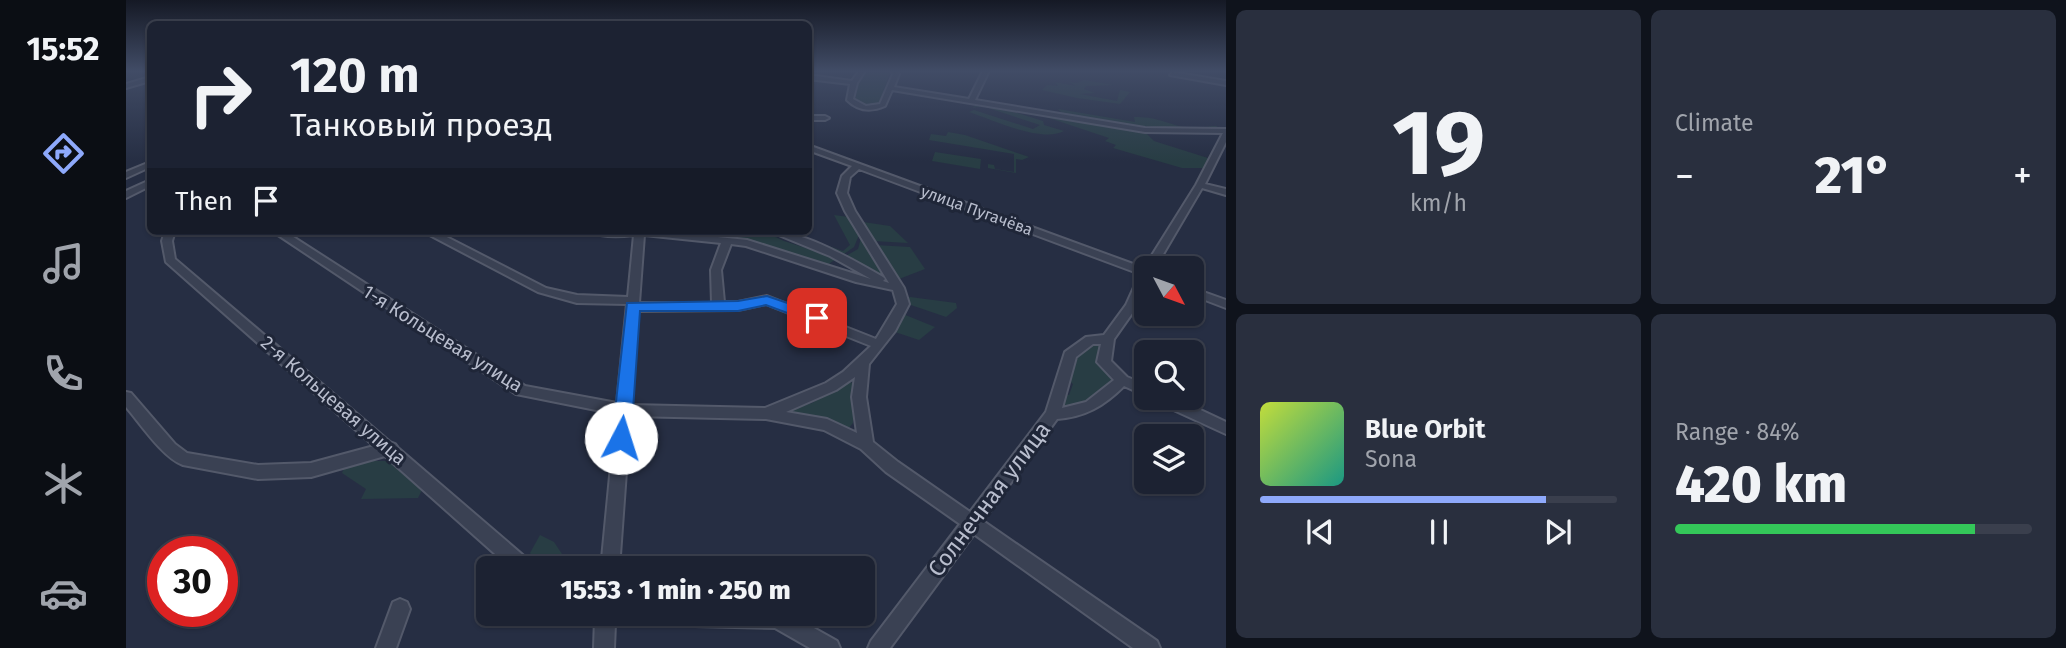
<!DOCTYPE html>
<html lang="en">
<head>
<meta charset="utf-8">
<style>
  :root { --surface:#1c2232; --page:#292f3e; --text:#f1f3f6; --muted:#a0a4ac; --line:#3a3f4d; --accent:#8ea9fb }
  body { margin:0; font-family:"Fira Sans",sans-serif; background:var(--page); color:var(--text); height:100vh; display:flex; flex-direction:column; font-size:26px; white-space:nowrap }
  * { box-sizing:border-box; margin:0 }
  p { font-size:23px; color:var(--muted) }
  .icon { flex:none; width:38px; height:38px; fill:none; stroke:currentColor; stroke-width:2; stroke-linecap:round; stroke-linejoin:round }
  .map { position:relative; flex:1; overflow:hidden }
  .sheet { display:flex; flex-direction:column; gap:10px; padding:10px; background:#0f131c; width:840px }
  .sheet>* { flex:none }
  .guide { position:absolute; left:21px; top:21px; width:665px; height:214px; border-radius:10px; box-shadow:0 2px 5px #0004,0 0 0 2px var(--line); background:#1c2232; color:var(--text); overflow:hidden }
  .needle { width:46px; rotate:131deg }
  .tools { position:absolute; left:1008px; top:256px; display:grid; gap:14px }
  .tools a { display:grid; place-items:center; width:70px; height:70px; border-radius:10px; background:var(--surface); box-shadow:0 2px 5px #0004,0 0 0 2px var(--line); font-size:35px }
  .speed { position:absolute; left:21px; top:536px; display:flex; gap:14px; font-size:35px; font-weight:700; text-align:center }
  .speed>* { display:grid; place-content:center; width:91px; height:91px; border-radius:50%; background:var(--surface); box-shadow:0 2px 5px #0004,0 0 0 2px var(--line); line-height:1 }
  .speed .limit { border:10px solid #d22; background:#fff; color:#111 }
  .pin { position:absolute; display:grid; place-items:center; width:60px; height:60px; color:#fff; margin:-30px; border-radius:14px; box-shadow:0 4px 10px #0006 }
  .me { position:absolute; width:77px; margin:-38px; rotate:5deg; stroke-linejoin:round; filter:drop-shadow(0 0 5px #0008) }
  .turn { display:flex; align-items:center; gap:24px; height:147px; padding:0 28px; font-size:32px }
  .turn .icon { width:91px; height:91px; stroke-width:2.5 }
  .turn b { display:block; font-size:49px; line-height:60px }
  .then { display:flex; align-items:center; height:66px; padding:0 28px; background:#0003; gap:14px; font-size:26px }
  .big { font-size:52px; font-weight:800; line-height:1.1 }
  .sheet .card { flex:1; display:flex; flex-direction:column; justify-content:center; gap:10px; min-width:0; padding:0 24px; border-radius:10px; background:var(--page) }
  .sheet .dial { align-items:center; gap:0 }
  .dial b { font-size:91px; line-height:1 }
  .song { display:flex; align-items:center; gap:21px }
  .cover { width:84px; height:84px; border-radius:10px; background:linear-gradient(135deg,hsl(70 70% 55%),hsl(170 70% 35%)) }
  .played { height:7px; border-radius:4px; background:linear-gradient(90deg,var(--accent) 80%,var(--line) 80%) }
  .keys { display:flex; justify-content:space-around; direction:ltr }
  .heat { display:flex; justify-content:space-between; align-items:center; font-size:38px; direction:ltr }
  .charge { height:10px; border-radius:5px; background:linear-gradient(90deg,#34c759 84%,var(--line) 0) }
  .sheet .tiles { flex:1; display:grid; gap:10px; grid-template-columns:repeat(2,1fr) }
  .trip { position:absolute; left:350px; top:556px; width:399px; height:70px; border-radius:10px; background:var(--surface); box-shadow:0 2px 5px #0004,0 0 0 2px var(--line); font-weight:800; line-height:70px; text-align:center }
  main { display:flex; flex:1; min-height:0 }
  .tabs { display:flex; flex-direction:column; width:126px; justify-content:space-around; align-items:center; background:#0b0e14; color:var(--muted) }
  .tabs .icon { width:49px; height:49px }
  .tabs .selected { color:var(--accent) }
  .tabs b { font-size:32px; color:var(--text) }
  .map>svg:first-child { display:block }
</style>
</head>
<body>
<main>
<nav class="tabs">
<b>15:52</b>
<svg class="icon selected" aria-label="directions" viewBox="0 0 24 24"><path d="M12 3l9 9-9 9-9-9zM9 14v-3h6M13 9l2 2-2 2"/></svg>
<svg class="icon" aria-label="music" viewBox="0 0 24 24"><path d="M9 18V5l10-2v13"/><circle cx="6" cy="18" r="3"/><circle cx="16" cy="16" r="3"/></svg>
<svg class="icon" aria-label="phone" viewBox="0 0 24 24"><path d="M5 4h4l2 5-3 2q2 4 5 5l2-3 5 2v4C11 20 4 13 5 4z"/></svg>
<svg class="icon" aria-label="climate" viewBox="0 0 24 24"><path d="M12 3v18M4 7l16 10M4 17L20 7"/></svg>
<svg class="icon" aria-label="car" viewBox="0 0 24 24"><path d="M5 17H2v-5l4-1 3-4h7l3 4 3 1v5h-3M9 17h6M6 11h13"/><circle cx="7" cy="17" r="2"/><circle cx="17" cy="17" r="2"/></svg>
</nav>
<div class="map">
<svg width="1100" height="648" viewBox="0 0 1100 648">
  <rect width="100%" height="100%" fill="#262e43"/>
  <g fill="#283d44">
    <path d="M741,71H762L763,75L753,104L740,107L729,102L732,84Z"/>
    <path d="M958,80L988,85L960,86L958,89L969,93L954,94L991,101L994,90L1004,92L994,104L951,98L916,90L921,85L932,86L929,82L950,86L943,82L951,83Z"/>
    <path d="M853,103L1018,131L1028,141L1085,159L1080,168H1056L987,148L990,145L979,141L983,138L917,116L885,111L917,121L918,125L938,131C916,143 867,120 843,112L848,110L907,129L914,125L856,106L846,108Z"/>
    <path d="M932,109L1009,122L1008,117C1030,117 1037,122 1057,127C1066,130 1081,126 1091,126L1090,130C1038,130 989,124 938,115Z"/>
    <path d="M822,132L839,135L903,157L896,160L890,159V173L862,168V164L868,165L869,169L888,172V154L803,140L805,134L820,136Z"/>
    <path d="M809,152L855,159L854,169L806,161Z"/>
    <path d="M708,215L723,217L733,235L728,247L715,256L669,238L672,235L717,251L724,245Z"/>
    <path d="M737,222L764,226L782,243L747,241L736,224Z"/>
    <path d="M546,231H637L658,241L711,258L699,267L628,242Z"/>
    <path d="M735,238L737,239L759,276L754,277L718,257L732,249Z"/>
    <path d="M749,245L784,247L799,269L773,279Z"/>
    <path d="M784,297L830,303L831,308L820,317L782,304L779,299Z"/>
    <path d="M777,314L809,327L793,340L769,332L767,330Z"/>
    <path d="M966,342L974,344C971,362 976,366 989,378L966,402L933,409L938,395H943L947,384L942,380L948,357Z"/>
    <path d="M723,382L727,383V423L721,430L664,415L662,411L686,403Z"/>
    <path d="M243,461H264L296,490L292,498L235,499L240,489L216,473L218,468Z"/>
    <path d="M414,535L428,542L438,557L433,564L408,559L404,553Z"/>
  </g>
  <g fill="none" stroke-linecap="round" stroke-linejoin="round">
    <g stroke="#53596a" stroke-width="4">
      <g id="minor">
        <path d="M733,71H739L731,83L727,99L740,106L754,104L767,74L765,71H771L773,74L768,87L843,99L857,71H863L849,100L1019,128L1100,129V142L1079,184L1100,189V195L1076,188L1029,268H1020V285L1012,305L988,339L985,361L1001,377L1020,385V396L998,386C978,406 959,417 931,419L857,521L1031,641L1034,648H1007L848,534L764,648H742L745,641L834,524L760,472L735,449L698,430L640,419L504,416L493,569H475L490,414L390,394L146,231H158L399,386L491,403L501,304L451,303L412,292L296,231H309L420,288L451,295L502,297L508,235C493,237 476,238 463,231H533L621,240L745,279L704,256L643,231C679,231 725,259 757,277L759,279L757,281L763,283L719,211L711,193L716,176L726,166L682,150V145L1018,268L1070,185L1097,133L1019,132L766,90L759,106C745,112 732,111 721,100L724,84L682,79V75L726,81ZM733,169L1014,274L1000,305L978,335L960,337L939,352L920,412L844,512L772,462L747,442L740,397L743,364L769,331L783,304L778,288L729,211L721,193L724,177ZM518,235L595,243L585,270L586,303H513ZM605,244L620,246L730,282L767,290L771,304L750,339L641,296L612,302H598L595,270ZM640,304L745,346L717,372L700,383L639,408L505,405L512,311L612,310ZM967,344H975L971,362L988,380L960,402L936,408L950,357ZM729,377L726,397L731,433L701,419L660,412L710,390Z"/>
        <path d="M1046,72L1100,81V85L1044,75Z"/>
        <path d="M24,77V81L0,88V84Z"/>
        <path d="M682,116H699L703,118L699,120H682Z"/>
        <path d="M24,162V167L0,178V172Z"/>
        <path d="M24,180V186L0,198V191Z"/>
        <path d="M39,231H49L46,241L49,259L264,442L269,444L272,448L406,563L409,569H386L259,456L185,477L132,479L57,465C37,458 14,423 0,407V392L5,393L49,444L61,453L132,465L185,463L248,446L40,262L36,241Z"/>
        <path d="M1066,288L1100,300V308L1066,295Z"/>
        <path d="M1026,397H1047L1100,422V434L1028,401Z"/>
        <path d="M274,599L281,602L284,609L270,648H250L267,602Z"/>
        <path d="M467,614H663L711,641L714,648H684L649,628L489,624L488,648H468L469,618Z"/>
      </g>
    </g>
    <use href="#minor" fill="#3a4153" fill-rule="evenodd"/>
  </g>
  <linearGradient id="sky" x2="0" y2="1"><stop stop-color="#151925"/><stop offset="0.44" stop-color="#414c66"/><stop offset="1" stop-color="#414c66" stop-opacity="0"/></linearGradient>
  <rect width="1100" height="161" fill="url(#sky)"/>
  <path fill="#1a73e8" stroke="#114b97" stroke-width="2" d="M641,296L697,315L699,318L691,324L640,305L612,311H514L505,438L502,443L495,445L489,443L486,438L501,303L612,301Z"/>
  <g text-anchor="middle" stroke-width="6" stroke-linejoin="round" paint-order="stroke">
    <g font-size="16" fill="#b8bdcd" stroke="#1f2638">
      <text transform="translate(851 210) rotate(20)" y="6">улица Пугачёва</text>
    </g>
    <g font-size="19" fill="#b8bdcd" stroke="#1f2638">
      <text transform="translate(317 338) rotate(32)" y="7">1-я Кольцевая улица</text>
      <text transform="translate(208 400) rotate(41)" y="7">2-я Кольцевая улица</text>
    </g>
    <g font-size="23" fill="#b8bdcd" stroke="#1f2638">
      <text transform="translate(863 499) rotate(-53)" y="8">Солнечная улица</text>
    </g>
  </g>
</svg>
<div class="tools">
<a><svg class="needle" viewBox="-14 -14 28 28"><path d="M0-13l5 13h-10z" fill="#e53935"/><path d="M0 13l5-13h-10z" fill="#a0a4ac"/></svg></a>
<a><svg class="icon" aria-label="search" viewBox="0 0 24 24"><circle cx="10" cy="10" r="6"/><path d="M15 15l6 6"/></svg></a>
<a><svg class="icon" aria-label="layers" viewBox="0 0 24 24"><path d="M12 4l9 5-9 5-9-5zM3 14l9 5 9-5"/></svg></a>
</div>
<div class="speed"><div class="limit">30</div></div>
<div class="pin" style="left:691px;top:318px;background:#d93025"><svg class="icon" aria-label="arrive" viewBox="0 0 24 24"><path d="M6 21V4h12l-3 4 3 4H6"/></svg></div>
<svg class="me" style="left:495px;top:438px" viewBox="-20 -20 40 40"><circle r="19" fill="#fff"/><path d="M0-13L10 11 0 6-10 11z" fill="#1a73e8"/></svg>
<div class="trip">15:53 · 1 min · 250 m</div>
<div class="guide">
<div class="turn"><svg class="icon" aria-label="right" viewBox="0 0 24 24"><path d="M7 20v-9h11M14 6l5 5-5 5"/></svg><div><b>120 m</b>Танковый проезд</div></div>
<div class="then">Then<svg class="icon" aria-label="arrive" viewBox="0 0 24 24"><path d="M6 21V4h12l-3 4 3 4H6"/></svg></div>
</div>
</div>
<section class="sheet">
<div class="tiles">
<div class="card dial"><b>19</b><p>km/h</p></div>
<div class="card"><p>Climate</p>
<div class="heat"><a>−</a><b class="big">21°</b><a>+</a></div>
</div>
<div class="card">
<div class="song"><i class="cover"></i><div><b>Blue Orbit</b><p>Sona</p></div></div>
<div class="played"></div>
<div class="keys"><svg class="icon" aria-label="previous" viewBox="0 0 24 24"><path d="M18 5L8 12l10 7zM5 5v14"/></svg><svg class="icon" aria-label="pause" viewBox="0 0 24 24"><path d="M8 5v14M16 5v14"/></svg><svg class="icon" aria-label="next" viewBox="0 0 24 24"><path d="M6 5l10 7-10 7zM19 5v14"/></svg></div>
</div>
<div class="card"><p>Range · 84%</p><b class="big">420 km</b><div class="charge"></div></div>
</div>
</section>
</main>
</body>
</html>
